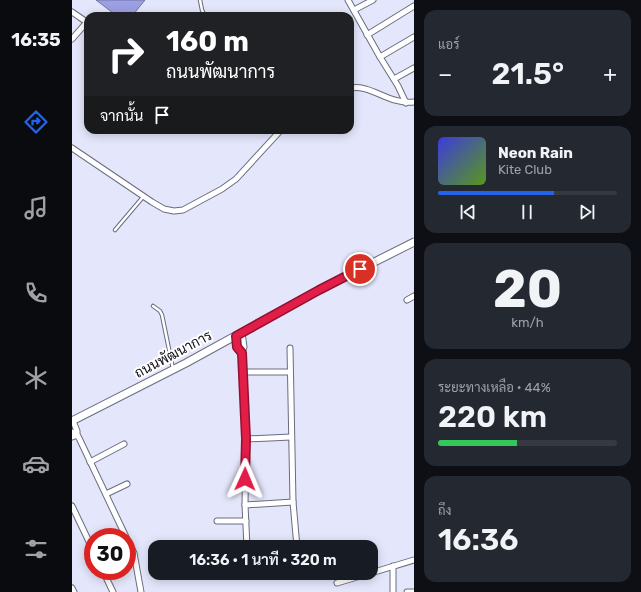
<!DOCTYPE html>
<html lang="th">
<head>
<meta charset="utf-8">
<style>
  :root { --surface:#171b24; --page:#242831; --text:#f1f3f6; --muted:#9ea1a6; --line:#363941; --accent:#2563eb }
  body { margin:0; font-family:Rubik,Sarabun,sans-serif; background:var(--page); color:var(--text); height:100vh; display:flex; flex-direction:column; font-size:15px; white-space:nowrap }
  * { box-sizing:border-box; margin:0 }
  p { font-size:13px; color:var(--muted) }
  .icon { flex:none; width:22px; height:22px; fill:none; stroke:currentColor; stroke-width:2; stroke-linecap:round; stroke-linejoin:round }
  .map { position:relative; flex:1; overflow:hidden }
  .side { display:flex; flex-direction:column; gap:10px; padding:10px; background:#0d0f14; width:227px }
  .side>* { flex:none }
  .banner { position:absolute; left:12px; top:12px; width:270px; height:122px; border-radius:12px; box-shadow:0 2px 10px #0003; background:#202124; color:#fff; overflow:hidden }
  .speed { position:absolute; left:12px; top:528px; display:flex; gap:8px; font-size:20px; font-weight:700; text-align:center }
  .speed>* { display:grid; place-content:center; width:52px; height:52px; border-radius:50%; background:var(--surface); box-shadow:0 2px 10px #0003; line-height:1 }
  .speed .limit { border:6px solid #d22; background:#fff; color:#111 }
  .pin { position:absolute; display:grid; place-items:center; width:34px; height:34px; color:#fff; margin:-17px; border:2px solid #fff; border-radius:50%; box-shadow:0 1px 4px #0007 }
  .me { position:absolute; width:44px; margin:-22px; rotate:1deg; stroke-linejoin:round; filter:drop-shadow(0 0 3px #0008) }
  .turn { display:flex; align-items:center; gap:14px; height:84px; padding:0 16px; font-size:18px }
  .turn .icon { width:52px; height:52px; stroke-width:2.5 }
  .turn b { display:block; font-size:28px; line-height:34px }
  .then { display:flex; align-items:center; height:38px; padding:0 16px; background:#0003; gap:8px; font-size:15px }
  .big { font-size:30px; font-weight:600; line-height:1.1 }
  .side .widget { flex:1; display:flex; flex-direction:column; justify-content:center; gap:6px; min-width:0; padding:0 14px; border-radius:12px; background:var(--page) }
  .side .dial { align-items:center; gap:0 }
  .dial b { font-size:52px; line-height:1 }
  .song { display:flex; align-items:center; gap:12px }
  .cover { width:48px; height:48px; border-radius:6px; background:linear-gradient(135deg,hsl(240 70% 55%),hsl(90 70% 35%)) }
  .played { height:4px; border-radius:2px; background:linear-gradient(90deg,var(--accent) 65%,var(--line) 65%) }
  .keys { display:flex; justify-content:space-around; direction:ltr }
  .heat { display:flex; justify-content:space-between; align-items:center; font-size:22px; direction:ltr }
  .charge { height:6px; border-radius:3px; background:linear-gradient(90deg,#34c759 44%,var(--line) 0) }
  .trip { position:absolute; left:76px; top:540px; width:230px; height:40px; border-radius:12px; background:var(--surface); box-shadow:0 2px 10px #0003; font-weight:600; line-height:40px; text-align:center }
  main { display:flex; flex:1; min-height:0 }
  .dock { display:flex; flex-direction:column; width:72px; justify-content:space-around; align-items:center; background:#090b0e; color:var(--muted) }
  .dock .icon { width:28px; height:28px }
  .dock .selected { color:var(--accent) }
  .dock b { font-size:18px; color:var(--text) }
  .map>svg:first-child { display:block }
</style>
</head>
<body>
<main>
<nav class="dock">
<b>16:35</b>
<svg class="icon selected" aria-label="directions" viewBox="0 0 24 24"><path d="M12 3l9 9-9 9-9-9zM9 14v-3h6M13 9l2 2-2 2"/></svg>
<svg class="icon" aria-label="music" viewBox="0 0 24 24"><path d="M9 18V5l10-2v13"/><circle cx="6" cy="18" r="3"/><circle cx="16" cy="16" r="3"/></svg>
<svg class="icon" aria-label="phone" viewBox="0 0 24 24"><path d="M5 4h4l2 5-3 2q2 4 5 5l2-3 5 2v4C11 20 4 13 5 4z"/></svg>
<svg class="icon" aria-label="climate" viewBox="0 0 24 24"><path d="M12 3v18M4 7l16 10M4 17L20 7"/></svg>
<svg class="icon" aria-label="car" viewBox="0 0 24 24"><path d="M5 17H2v-5l4-1 3-4h7l3 4 3 1v5h-3M9 17h6M6 11h13"/><circle cx="7" cy="17" r="2"/><circle cx="17" cy="17" r="2"/></svg>
<svg class="icon" aria-label="filters" viewBox="0 0 24 24"><path d="M4 7h16M4 17h16"/><circle cx="9" cy="7" r="2"/><circle cx="15" cy="17" r="2"/></svg>
</nav>
<div class="map">
<svg width="342" height="592" viewBox="0 0 342 592">
  <rect width="100%" height="100%" fill="#e4e6fb"/>
  <path fill="#9c9fe3" stroke="#7174a5" d="M24,0H73L60,16H45Z"/>
  <g fill="none" stroke-linecap="round" stroke-linejoin="round">
    <g stroke="#6a6c7f" stroke-width="4.5">
      <g id="lane">
        <path d="M128,0L130,10L133,16"/>
        <path d="M43,230L71,197"/>
        <path d="M81,306L88,311L90,315L101,369"/>
      </g>
    </g>
    <g stroke="#6a6c7f" stroke-width="7">
      <g id="street">
        <path d="M276,0L308,57"/>
        <path d="M282,10L301,0"/>
        <path d="M0,12L16,23"/>
        <path d="M295,35L342,6"/>
        <path d="M0,39L15,22"/>
        <path d="M322,79L342,68"/>
        <path d="M278,88C299,84 317,105 342,102"/>
        <path d="M334,103L326,86L308,57L342,37"/>
        <path d="M0,148L80,202L92,209L102,211L111,210L150,189L164,179L209,130"/>
        <path d="M335,300L342,296"/>
        <path d="M164,336L165,347L170,353L172,347L170,332"/>
        <path d="M218,348L221,502L225,547"/>
        <path d="M170,353L174,439L173,505L175,547"/>
        <path d="M170,372H218"/>
        <path d="M0,432L5,435V431L1,421"/>
        <path d="M0,437L5,435L7,438L54,537"/>
        <path d="M174,439L219,437"/>
        <path d="M18,462L52,444"/>
        <path d="M34,494L55,484"/>
        <path d="M173,505L221,502"/>
        <path d="M0,506L21,550"/>
        <path d="M145,521H174"/>
        <path d="M55,539L62,553L69,592"/>
        <path d="M321,566V592"/>
        <path d="M31,571L41,592"/>
        <path d="M177,573V576L188,573"/>
        <path d="M299,573L342,560"/>
        <path d="M265,583L298,573"/>
        <path d="M0,588L2,592"/>
        <path d="M335,592H342"/>
      </g>
    </g>
    <g stroke="#6a6c7f" stroke-width="9">
      <path id="secondary" d="M0,421L114,363L247,290L342,242"/>
    </g>
    <use href="#lane" stroke="#fff" stroke-width="2.5"/>
    <use href="#street" stroke="#fff" stroke-width="5"/>
    <use href="#secondary" stroke="#fff" stroke-width="7"/>
  </g>
  <g fill="none" stroke-linecap="round" stroke-linejoin="round">
    <g stroke="#92132f" stroke-width="10">
      <path id="route" d="M173,479L174,439L170,353L165,347L164,336L247,290L288,269"/>
    </g>
    <use href="#route" stroke="#e11d48" stroke-width="7"/>
  </g>
  <g text-anchor="middle" stroke-width="4" stroke-linejoin="round" paint-order="stroke">
    <g font-size="14" fill="#0e0e15" stroke="#fff">
      <text transform="translate(101 354) rotate(-28)" y="5">ถนนพัฒนาการ</text>
    </g>
  </g>
</svg>
<div class="speed"><div class="limit">30</div></div>
<div class="pin" style="left:288px;top:269px;background:#d93025"><svg class="icon" aria-label="arrive" viewBox="0 0 24 24"><path d="M6 21V4h12l-3 4 3 4H6"/></svg></div>
<svg class="me" style="left:173px;top:479px" viewBox="-20 -20 40 40"><path d="M0-17L14 15 0 8-14 15z" fill="#e11d48" stroke="#fff" stroke-width="4"/></svg>
<div class="trip">16:36 · 1 นาที · 320 m</div>
<div class="banner">
<div class="turn"><svg class="icon" aria-label="right" viewBox="0 0 24 24"><path d="M7 20v-9h11M14 6l5 5-5 5"/></svg><div><b>160 m</b>ถนนพัฒนาการ</div></div>
<div class="then">จากนั้น<svg class="icon" aria-label="arrive" viewBox="0 0 24 24"><path d="M6 21V4h12l-3 4 3 4H6"/></svg></div>
</div>
</div>
<section class="side">
<div class="widget"><p>แอร์</p>
<div class="heat"><a>−</a><b class="big">21.5°</b><a>+</a></div>
</div>
<div class="widget">
<div class="song"><i class="cover"></i><div><b>Neon Rain</b><p>Kite Club</p></div></div>
<div class="played"></div>
<div class="keys"><svg class="icon" aria-label="previous" viewBox="0 0 24 24"><path d="M18 5L8 12l10 7zM5 5v14"/></svg><svg class="icon" aria-label="pause" viewBox="0 0 24 24"><path d="M8 5v14M16 5v14"/></svg><svg class="icon" aria-label="next" viewBox="0 0 24 24"><path d="M6 5l10 7-10 7zM19 5v14"/></svg></div>
</div>
<div class="widget dial"><b>20</b><p>km/h</p></div>
<div class="widget"><p>ระยะทางเหลือ · 44%</p><b class="big">220 km</b><div class="charge"></div></div>
<div class="widget"><p>ถึง</p><b class="big">16:36</b></div>
</section>
</main>
</body>
</html>
